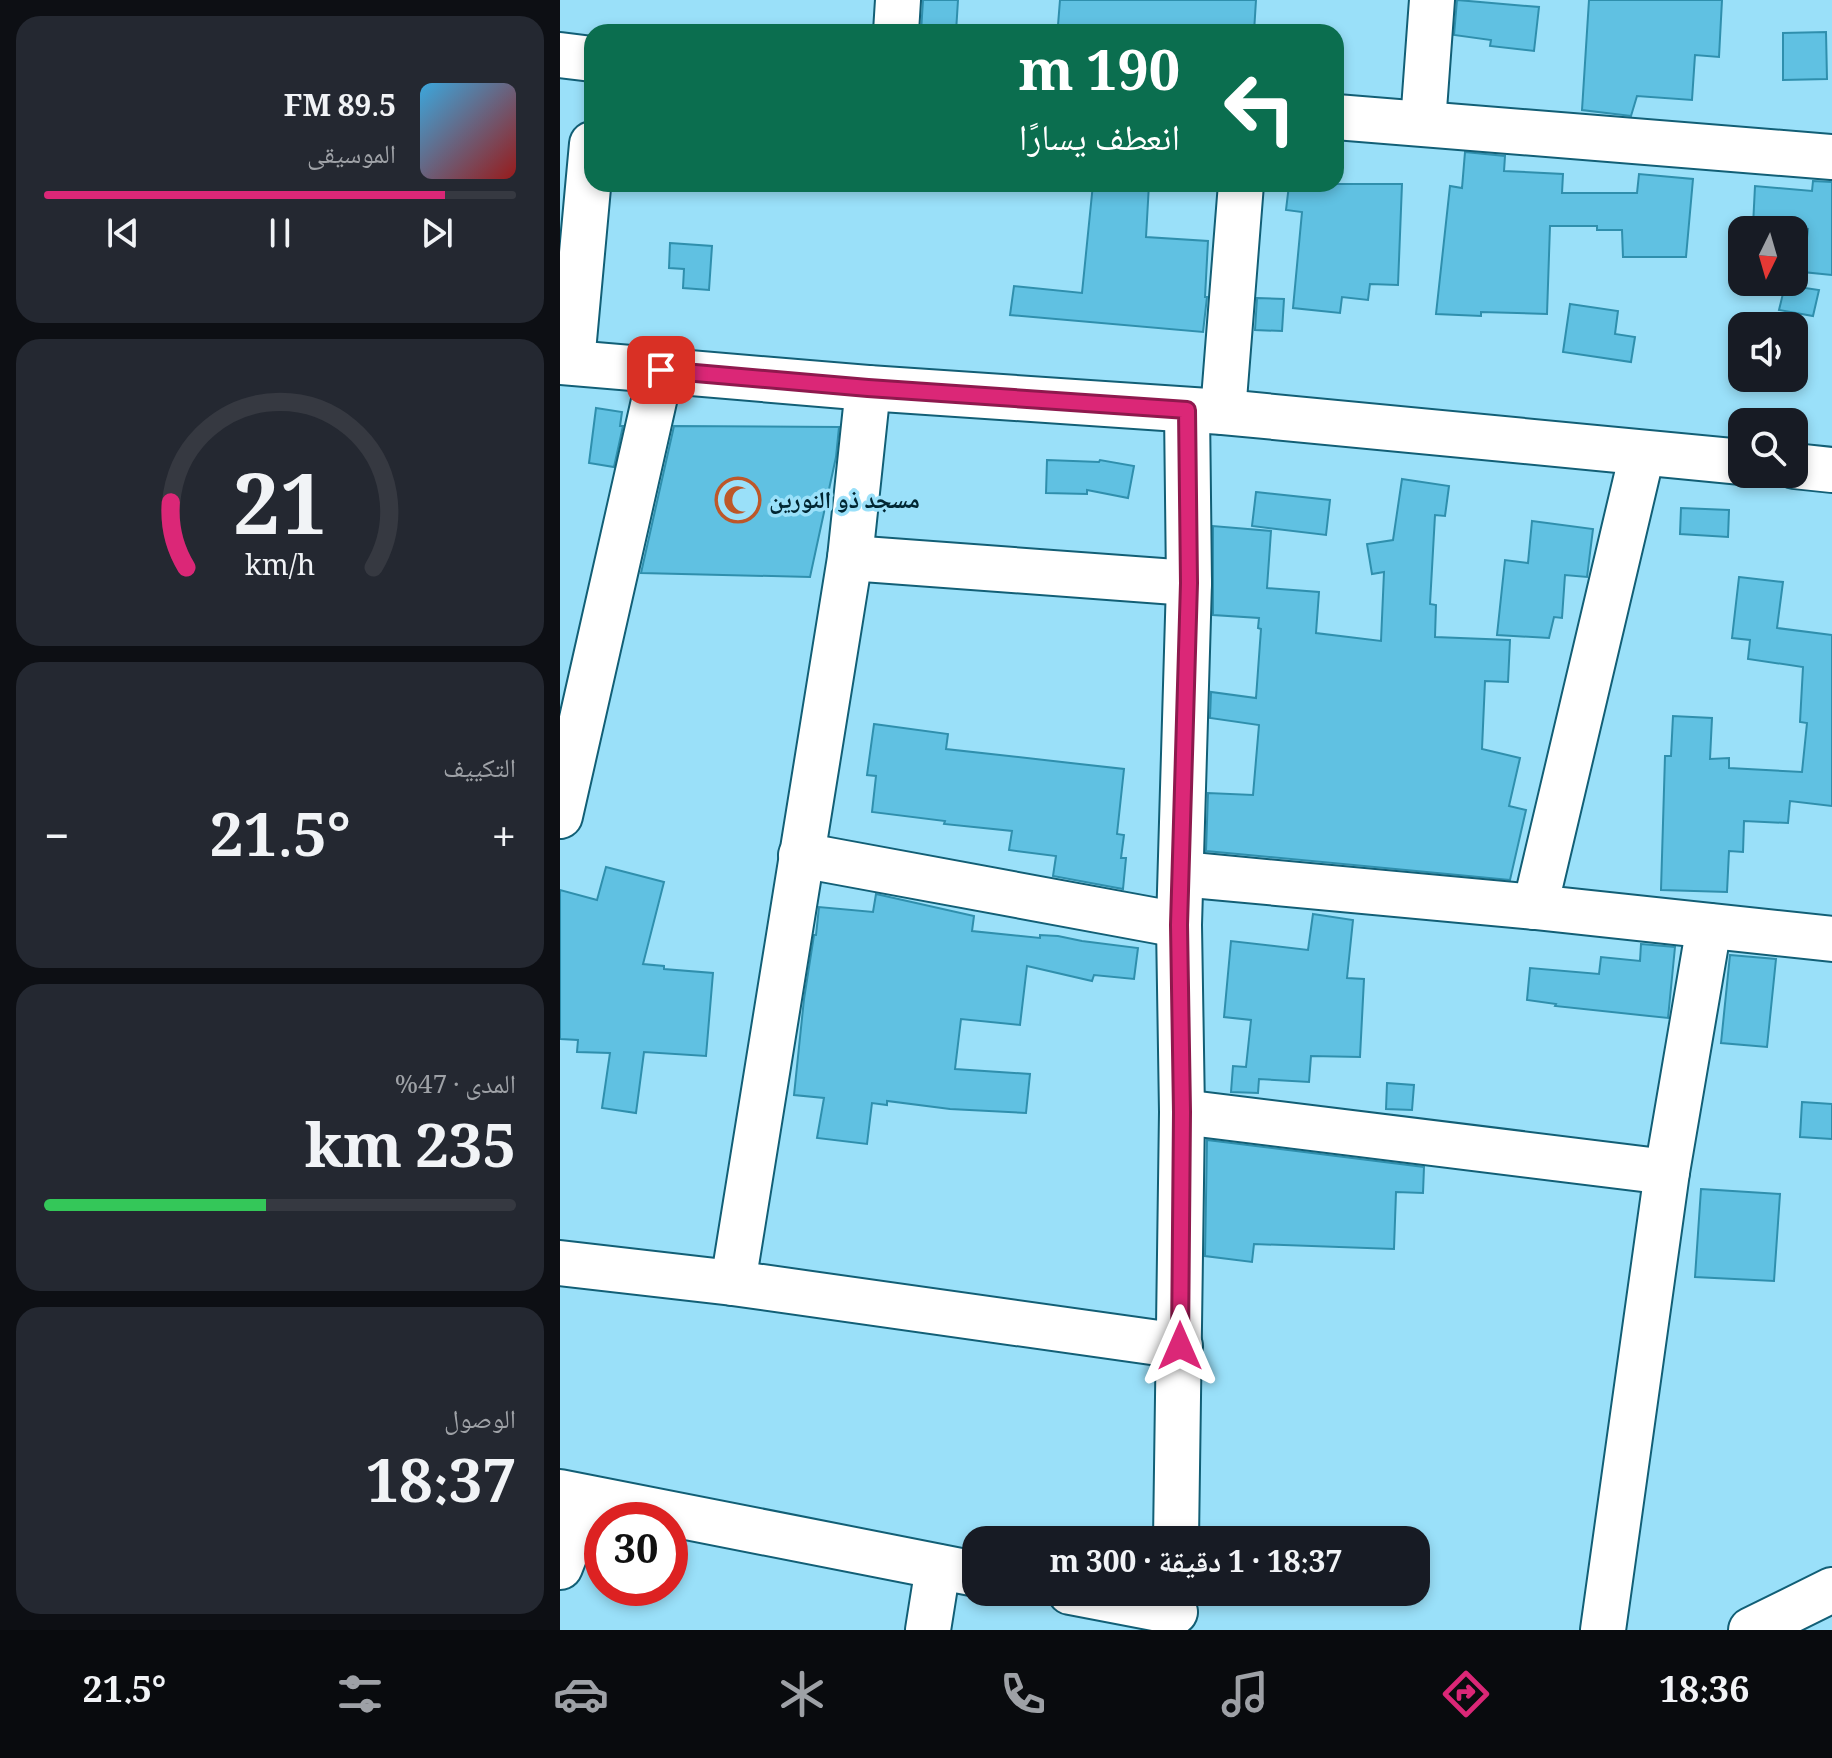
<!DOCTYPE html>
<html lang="ar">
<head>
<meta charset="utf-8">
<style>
  :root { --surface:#171b24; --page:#242831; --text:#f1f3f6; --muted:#9ea1a6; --line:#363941; --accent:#db2777 }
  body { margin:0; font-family:Georgia,"Noto Naskh Arabic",serif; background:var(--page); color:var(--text); direction:rtl; height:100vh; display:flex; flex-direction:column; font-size:30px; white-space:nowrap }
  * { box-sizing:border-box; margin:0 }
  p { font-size:26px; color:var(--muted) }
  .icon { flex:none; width:44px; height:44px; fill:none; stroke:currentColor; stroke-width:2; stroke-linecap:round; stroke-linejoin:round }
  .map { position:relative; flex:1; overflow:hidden; direction:ltr }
  .side { display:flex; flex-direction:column; gap:16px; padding:16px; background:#0d0f14; width:560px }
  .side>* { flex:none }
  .top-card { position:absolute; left:24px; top:24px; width:760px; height:168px; border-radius:24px; box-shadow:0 4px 12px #0003; direction:rtl; background:#0b6e4f; color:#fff; overflow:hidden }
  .needle { width:52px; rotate:185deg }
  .buttons { position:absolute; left:1168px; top:216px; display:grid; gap:16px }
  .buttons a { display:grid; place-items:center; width:80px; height:80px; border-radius:16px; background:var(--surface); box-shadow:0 4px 12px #0003; font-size:40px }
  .speed { position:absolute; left:24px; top:1502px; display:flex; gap:16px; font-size:40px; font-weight:700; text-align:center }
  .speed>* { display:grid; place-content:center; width:104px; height:104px; border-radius:50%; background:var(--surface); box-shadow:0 4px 12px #0003; line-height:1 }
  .speed .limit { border:12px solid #d22; background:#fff; color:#111 }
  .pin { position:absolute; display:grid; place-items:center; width:68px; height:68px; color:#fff; margin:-34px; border-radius:16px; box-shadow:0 4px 12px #0006 }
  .me { position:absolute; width:88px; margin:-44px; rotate:0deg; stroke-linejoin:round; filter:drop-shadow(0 0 6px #0008) }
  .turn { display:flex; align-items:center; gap:28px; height:168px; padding:0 32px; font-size:36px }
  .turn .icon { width:104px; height:104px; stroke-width:2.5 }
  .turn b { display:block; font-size:56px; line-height:68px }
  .big { font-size:60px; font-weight:700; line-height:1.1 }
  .side .card { flex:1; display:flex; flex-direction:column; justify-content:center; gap:12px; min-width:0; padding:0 28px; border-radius:24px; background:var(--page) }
  .side .dial { align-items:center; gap:0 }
  .dial svg { height:208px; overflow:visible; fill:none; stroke:var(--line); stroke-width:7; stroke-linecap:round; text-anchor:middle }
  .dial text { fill:var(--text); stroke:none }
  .song { display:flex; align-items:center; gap:24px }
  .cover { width:96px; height:96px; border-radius:12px; background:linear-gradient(135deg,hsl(200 70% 55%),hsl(0 70% 35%)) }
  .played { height:8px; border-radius:4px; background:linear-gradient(90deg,var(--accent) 85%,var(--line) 85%) }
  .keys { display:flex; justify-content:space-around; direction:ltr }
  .heat { display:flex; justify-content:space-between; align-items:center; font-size:44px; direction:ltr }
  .charge { height:12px; border-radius:6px; background:linear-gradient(90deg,#34c759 47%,var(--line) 0) }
  .trip { position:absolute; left:402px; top:1526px; width:468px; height:80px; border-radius:24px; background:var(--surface); box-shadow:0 4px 12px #0003; font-weight:700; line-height:80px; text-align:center; direction:rtl }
  .dock { display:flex; height:128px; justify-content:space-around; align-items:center; background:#090b0e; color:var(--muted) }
  .dock .icon { width:56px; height:56px }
  .dock .on { color:var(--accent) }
  .dock b { font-size:36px; color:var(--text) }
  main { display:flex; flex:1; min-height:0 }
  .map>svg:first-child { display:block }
</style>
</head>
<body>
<main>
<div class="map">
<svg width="1272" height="1630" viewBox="0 0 1272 1630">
  <rect width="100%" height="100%" fill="#9ae0f9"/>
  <g fill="#60c1e2" stroke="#2f8fad" stroke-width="2">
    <path d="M363,0H398L396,32H361Z"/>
    <path d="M500,0H696L694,32H569L498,25Z"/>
    <path d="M897,0L979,7L974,51L930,46L931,40L894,35Z"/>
    <path d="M1029,0H1162L1159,57L1135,55L1132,100L1077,96L1071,116L1022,110Z"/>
    <path d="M1266,32L1267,79L1223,80V33Z"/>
    <path d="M905,152L945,156L944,171L1003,174L1002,193H1077L1079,174L1133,179L1126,257H1063L1062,230H1037V226H990L987,314L921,312V316L876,314L890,186L902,188Z"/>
    <path d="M1253,181L1272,182V275L1243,272L1248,229L1193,226L1195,186L1252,191Z"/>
    <path d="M533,184H589L586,237L648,241L645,297H647L643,332L450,315L454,286L522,293Z"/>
    <path d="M751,184H842L838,285L810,284L808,300L782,297L780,313L733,308L742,212L726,210L729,185L751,188Z"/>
    <path d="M110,243L152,246L149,290L123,288L124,269L109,268Z"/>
    <path d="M1225,285L1259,290L1253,316L1219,310Z"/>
    <path d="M697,298L724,299L722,331L695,330Z"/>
    <path d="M1010,304L1058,311L1055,334L1075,337L1071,362L1003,352Z"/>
    <path d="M36,408L62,412L60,426H63L54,467L29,463Z"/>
    <path d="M114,426L279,427L276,457L250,577L81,573Z"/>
    <path d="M487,460L539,462L540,460L574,466L568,498L527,490V494L486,493Z"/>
    <path d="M842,479L889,486L885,516L875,515L870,604L876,605L875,637L950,640L948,682L925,681L922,749L960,758L949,806L966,810L950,880L646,851L648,793L693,795L699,725L650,718L651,692L696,698L701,629L698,628L699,618L653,615V526L711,531L707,588L759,592L756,633L821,641L824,572L812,574L807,544L833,540Z"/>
    <path d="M696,492L770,500L766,535L692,526Z"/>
    <path d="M1121,508L1169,510L1168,537L1120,534Z"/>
    <path d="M972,521L1033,529L1027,577L1005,575L1002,618L994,617L989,638L937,635L945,560L968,563Z"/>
    <path d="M1179,577L1223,582L1217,628L1272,635V806L1230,801L1228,823L1184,821L1183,852L1169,851L1167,892L1101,890L1105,756H1111L1113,716L1152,718L1150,759L1169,758V768L1242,772L1247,723L1240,722L1243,667L1188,659L1190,640L1172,638Z"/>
    <path d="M314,724L388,734L386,749L564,769L557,834L564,835L561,858H566L563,889L493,876L496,856L449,850L452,831L384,824L385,821L312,812L316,776L307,775Z"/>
    <path d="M46,867L104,882L83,964L104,966V969L153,973L146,1056L84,1052L76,1113L42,1108L50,1053L17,1052L18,1040L0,1039V890L37,900Z"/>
    <path d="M316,894L414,916L412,931L480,938V935L498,936L522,941L578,948L574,979L534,975L532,981L467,966L460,1025L401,1019L395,1069L470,1074L466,1113L390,1109L327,1101V1105L312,1103L307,1144L257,1138L264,1098L234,1095L244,999L254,935H256L259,907L313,912Z"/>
    <path d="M753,914L793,920L787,978L804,979L800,1057L751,1056L749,1082L699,1079L698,1093L671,1092L673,1066L686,1067L691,1020L664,1017L671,941L748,950Z"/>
    <path d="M1081,944L1115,947L1108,1018L995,1006L996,1004L967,1000L970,968L1039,974L1041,957L1080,961Z"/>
    <path d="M1170,955L1216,959L1207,1047L1161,1043Z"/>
    <path d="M827,1083L854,1085L852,1110L826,1109Z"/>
    <path d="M1242,1102L1272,1104V1139L1240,1137Z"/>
    <path d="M647,1140L864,1167L863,1193L836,1192L834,1249L694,1244L692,1262L645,1256Z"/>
    <path d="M1141,1189L1220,1194L1214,1281L1135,1277Z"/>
  </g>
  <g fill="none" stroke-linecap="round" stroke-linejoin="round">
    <g stroke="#125f76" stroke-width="48">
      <g id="minor">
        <path d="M336,32L338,0"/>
        <path d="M0,55L32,59"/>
        <path d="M776,117L1272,157"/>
        <path d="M863,123L872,0"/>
        <path d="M0,362L308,388L663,412L1182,462"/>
        <path d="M12,362L32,144"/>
        <path d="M663,412L681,184"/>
        <path d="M1082,454L975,907L1272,939"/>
        <path d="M1234,466L1272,470"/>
        <path d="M290,558L629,583"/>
        <path d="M0,816L101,370"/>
        <path d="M241,855L619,925"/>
        <path d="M621,874L975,907"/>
        <path d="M622,1112L1107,1172"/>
        <path d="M0,1263L173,1283L620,1346"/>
        <path d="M173,1283L290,558L308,388"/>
        <path d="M0,1492L416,1574"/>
        <path d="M616,1540L622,1112L619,925L629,583L627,410"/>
        <path d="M0,1567L27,1498"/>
        <path d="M510,1592L615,1612"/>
        <path d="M368,1630L378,1567"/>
        <path d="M1043,1630L1107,1172L1149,926"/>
        <path d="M1191,1630L1272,1590"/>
      </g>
    </g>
    <use href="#minor" stroke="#fff" stroke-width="44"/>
  </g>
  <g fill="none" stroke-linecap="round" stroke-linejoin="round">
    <g stroke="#8e194d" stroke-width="20">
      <path id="route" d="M101,370L308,388L627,410L629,583L619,925L622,1112L620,1346"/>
    </g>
    <use href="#route" stroke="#db2777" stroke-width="14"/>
  </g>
  <defs>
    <g id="mosque-ring" transform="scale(2.3)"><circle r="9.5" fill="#9ae0f9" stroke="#bd5729" stroke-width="1.5"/><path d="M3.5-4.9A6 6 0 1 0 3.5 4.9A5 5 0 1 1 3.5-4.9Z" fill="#bd5729"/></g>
  </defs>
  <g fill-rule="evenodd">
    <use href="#mosque-ring" x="178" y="500"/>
  </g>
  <g text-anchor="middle" stroke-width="7" stroke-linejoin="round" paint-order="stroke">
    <g font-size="24" font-weight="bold" fill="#002632" stroke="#9ae0f9" text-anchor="start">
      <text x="209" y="508">مسجد ذو النورين</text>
    </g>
  </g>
</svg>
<div class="buttons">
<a><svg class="needle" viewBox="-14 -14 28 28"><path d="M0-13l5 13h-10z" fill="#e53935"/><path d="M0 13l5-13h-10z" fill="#9ea1a6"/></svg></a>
<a><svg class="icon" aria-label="sound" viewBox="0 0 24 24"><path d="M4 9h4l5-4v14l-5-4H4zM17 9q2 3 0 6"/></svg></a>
<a><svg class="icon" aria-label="search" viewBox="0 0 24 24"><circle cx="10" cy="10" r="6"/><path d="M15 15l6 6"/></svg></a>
</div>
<div class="speed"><div class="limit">30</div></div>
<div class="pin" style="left:101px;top:370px;background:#d93025"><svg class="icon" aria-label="arrive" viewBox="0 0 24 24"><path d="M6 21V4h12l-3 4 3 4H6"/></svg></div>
<svg class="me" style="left:620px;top:1346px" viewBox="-20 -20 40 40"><path d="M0-17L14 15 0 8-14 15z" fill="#db2777" stroke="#fff" stroke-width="4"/></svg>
<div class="trip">18:37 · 1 دقيقة · 300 m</div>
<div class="top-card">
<div class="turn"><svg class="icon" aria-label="left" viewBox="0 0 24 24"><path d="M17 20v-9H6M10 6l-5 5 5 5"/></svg><div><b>190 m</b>انعطف يسارًا</div></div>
</div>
</div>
<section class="side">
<div class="card">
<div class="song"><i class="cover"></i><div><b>89.5 FM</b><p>الموسيقى</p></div></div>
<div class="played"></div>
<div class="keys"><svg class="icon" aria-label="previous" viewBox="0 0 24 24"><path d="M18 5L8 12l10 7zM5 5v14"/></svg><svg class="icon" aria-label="pause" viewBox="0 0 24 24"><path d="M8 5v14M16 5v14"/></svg><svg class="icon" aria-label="next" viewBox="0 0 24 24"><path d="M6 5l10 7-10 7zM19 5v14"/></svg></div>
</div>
<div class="card dial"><svg viewBox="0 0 100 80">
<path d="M14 69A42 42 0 1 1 86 69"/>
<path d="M14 69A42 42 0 0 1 8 44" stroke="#db2777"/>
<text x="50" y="56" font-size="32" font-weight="700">21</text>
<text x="50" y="72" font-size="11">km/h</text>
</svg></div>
<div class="card"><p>التكييف</p>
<div class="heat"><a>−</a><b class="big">21.5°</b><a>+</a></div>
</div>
<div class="card"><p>المدى · 47%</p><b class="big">235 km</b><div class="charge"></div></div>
<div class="card"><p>الوصول</p><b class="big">18:37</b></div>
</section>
</main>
<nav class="dock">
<b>18:36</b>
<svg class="icon on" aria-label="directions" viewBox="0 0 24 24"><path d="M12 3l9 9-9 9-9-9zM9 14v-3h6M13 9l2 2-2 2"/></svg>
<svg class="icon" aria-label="music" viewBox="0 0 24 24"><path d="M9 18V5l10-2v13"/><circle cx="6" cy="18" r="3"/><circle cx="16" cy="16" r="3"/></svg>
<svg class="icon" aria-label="phone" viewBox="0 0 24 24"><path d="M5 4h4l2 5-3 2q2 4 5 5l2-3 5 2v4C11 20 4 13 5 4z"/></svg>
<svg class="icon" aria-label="climate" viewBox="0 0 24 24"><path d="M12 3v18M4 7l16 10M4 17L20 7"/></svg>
<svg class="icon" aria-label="car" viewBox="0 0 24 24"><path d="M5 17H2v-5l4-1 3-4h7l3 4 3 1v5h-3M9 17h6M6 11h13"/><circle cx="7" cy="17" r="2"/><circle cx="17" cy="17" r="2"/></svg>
<svg class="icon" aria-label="filters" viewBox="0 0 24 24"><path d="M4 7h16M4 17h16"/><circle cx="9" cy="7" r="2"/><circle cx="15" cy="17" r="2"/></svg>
<b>21.5°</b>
</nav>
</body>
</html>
